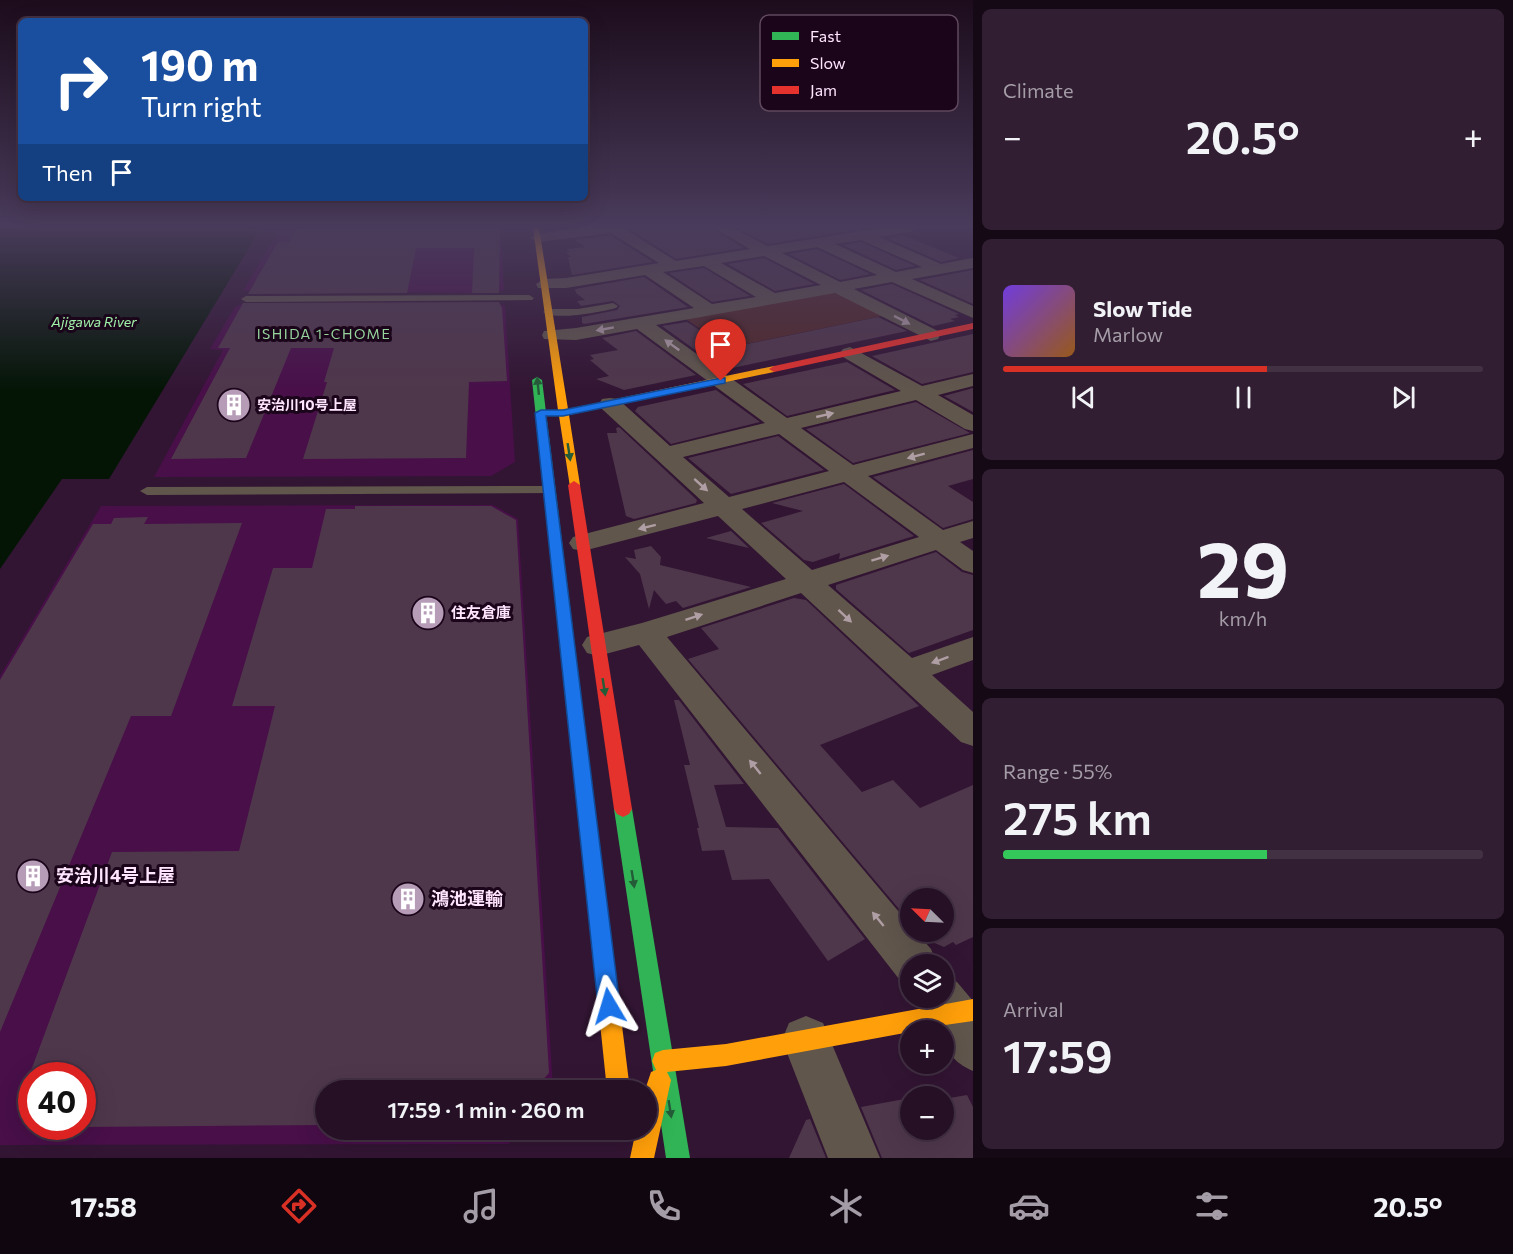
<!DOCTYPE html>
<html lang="en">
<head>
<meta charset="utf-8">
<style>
  :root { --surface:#261026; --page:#321e32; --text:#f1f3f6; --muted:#a49da7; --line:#423043; --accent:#d93025 }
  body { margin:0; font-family:Commissioner,"Noto Sans JP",sans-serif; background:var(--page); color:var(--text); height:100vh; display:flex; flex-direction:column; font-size:22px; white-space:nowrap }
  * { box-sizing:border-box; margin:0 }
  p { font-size:20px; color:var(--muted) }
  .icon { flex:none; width:33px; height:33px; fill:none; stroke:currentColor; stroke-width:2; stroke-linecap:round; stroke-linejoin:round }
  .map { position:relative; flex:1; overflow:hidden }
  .side { display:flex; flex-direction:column; gap:9px; padding:9px; background:#150915; width:540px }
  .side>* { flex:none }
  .hud { position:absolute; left:18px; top:18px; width:570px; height:183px; border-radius:9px; box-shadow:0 6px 24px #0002,0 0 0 2px var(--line); background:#1a4fa0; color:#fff; overflow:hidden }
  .needle { width:39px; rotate:294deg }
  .buttons { position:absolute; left:900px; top:888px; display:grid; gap:12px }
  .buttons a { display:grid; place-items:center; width:54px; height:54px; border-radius:50%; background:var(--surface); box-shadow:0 6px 24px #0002,0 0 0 2px var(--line); font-size:30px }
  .speed { position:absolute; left:18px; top:1062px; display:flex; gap:12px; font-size:30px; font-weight:700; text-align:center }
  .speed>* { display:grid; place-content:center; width:78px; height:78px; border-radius:50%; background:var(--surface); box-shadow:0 6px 24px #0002,0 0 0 2px var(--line); line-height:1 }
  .speed .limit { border:9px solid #d22; background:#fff; color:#111 }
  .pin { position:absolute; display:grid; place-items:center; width:51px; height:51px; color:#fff; margin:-62px -26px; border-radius:50% 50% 50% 0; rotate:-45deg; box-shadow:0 0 6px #0007 }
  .pin .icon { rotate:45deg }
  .me { position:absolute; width:66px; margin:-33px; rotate:353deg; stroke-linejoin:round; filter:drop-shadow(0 0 4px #0008) }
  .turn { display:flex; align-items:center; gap:21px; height:126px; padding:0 24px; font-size:27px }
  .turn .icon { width:78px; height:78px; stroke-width:2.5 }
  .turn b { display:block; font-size:42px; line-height:51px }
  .then { display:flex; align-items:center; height:57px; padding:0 24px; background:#0003; gap:12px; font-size:22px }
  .big { font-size:45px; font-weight:600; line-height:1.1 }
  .side .card { flex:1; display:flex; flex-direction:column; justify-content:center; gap:9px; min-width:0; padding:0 21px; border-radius:9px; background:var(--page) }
  .side .dial { align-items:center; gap:0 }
  .dial b { font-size:78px; line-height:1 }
  .song { display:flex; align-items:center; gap:18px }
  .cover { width:72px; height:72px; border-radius:9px; background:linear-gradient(135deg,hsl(260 70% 55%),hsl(30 70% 35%)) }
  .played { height:6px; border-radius:3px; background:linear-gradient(90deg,var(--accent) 55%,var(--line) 55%) }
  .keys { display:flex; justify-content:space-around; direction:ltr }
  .heat { display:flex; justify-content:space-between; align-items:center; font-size:33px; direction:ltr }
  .charge { height:9px; border-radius:4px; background:linear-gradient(90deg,#34c759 55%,var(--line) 0) }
  .trip { position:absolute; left:315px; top:1080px; width:342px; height:60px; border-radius:30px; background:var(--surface); box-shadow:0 6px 24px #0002,0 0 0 2px var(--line); font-weight:600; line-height:60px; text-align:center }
  .dock { display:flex; height:96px; justify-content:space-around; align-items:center; background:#0f060f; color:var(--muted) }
  .dock .icon { width:42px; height:42px }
  .dock .selected { color:var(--accent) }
  .dock b { font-size:27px; color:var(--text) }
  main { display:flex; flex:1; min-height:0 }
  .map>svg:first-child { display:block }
</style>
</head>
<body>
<main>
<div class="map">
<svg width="973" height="1158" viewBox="0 0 973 1158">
  <rect width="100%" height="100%" fill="#321533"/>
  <g fill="#480f49" fill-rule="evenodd">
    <path d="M280,228H501L504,290L497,293L243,291Z"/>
    <path d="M497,303L505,306L515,462L491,476L154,477L223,350L210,349L235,307L242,304Z"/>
    <path d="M493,505L518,519L553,1088L551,1090H326V1130H520L509,1144L0,1145V676L101,506ZM32,1076H82V1126H32Z"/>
  </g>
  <path fill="#512929" d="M830,293L841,294L882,316L727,348L686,319Z"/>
  <path fill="#041506" d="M0,228H261L109,479H62L0,569Z"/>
  <g fill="#4f374b">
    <path d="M297,228H500L499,293H472L474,248H416L407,293L248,294L278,242H289Z"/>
    <path d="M634,228H712L743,248L676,259L629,229Z"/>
    <path d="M737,228H867L768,244Z"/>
    <path d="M610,235L653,262L572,275L568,257H571L566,252H570L567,249L585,247L575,240Z"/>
    <path d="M903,235L959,258L941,262L887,238Z"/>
    <path d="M861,242L915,266L896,270L843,245Z"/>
    <path d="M817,249L870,274L840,280L789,254Z"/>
    <path d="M764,258L814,284L775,291L728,264Z"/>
    <path d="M704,268L750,296L712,302L669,273Z"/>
    <path d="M973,270V304L920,280Z"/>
    <path d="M644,277L688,307L584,324L582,323V317L617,310L620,306L613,301L581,306L577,301L585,300L576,293L575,289Z"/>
    <path d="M892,284L959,314L955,315L959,317L950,319L955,321L933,326L861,290Z"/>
    <path d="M499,302L502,308L507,381L469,382L466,458L303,459L327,382H324L334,348H291L246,458L171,459L230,348H218L243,303Z"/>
    <path d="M878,317L907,331L723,370L662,326L687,322L728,348Z"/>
    <path d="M636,331L696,375L624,390L596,379L609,376L590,360L594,359L590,355L618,350L602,338Z"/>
    <path d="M973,334V372L922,384L872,356Z"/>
    <path d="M847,362L895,390L787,416L743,384Z"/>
    <path d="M973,388V412L944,396Z"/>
    <path d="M716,390L760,422L671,444L635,411L638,407Z"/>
    <path d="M916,402L970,433L853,463L806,429Z"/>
    <path d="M619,427L697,500L696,503L634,519L626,516L607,433H617L616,428Z"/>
    <path d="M778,436L824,470L731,494L688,458Z"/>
    <path d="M973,450V479L948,486L973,502V519L943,528L873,477Z"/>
    <path d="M844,484L914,536L839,559L840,553L813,562L804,560L761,523L803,511L772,503Z"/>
    <path d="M355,506H491L516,520L549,1073L534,1090H326V1125L82,1127V1076H29L112,852L239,851L275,706H232L273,568H312L326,509H355Z"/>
    <path d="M148,517L144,524L242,523L171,716H131L0,1032V680L93,524H111L114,518Z"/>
    <path d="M731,531L749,548L706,538Z"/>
    <path d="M651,546L661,557L660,565L751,587L683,608L676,601L666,604L654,590L649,609L640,574L625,557L636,559L634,550Z"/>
    <path d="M936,552L962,572L973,575V630L909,653L836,589V585Z"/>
    <path d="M794,598L806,600L919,706L820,745L862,792L893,780L920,808L973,785V937L956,945L953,942L944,947L925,939L919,932H944V898H910V922L688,659L719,649L701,628Z"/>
    <path d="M674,700H679L744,784L714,785L726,827L778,828L865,939L828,961L769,879L732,880L724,850L702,851L697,828H699L684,765H690Z"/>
    <path d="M967,1095L973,1107V1158H882L861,1107L910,1098V1130H944V1099Z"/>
    <path d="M810,1119L826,1158H789L806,1120Z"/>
  </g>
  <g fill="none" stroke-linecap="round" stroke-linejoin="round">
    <g fill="#60564c" fill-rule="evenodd">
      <path d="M529,295L534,298L532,300L246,302L241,299L246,296Z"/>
      <path d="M613,303L618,306L616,308C600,312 557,321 543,312L548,309H578Z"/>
      <path d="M549,486L554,487L556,490L554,493L147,495L140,491L147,487Z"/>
    </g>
    <g fill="#60564c" fill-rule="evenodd">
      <path d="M580,228H623L676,261L750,249L714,228H732L768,246L882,228H917L910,232L879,237L941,264L973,258V268L912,279L973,306V318L892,282L854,289L938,331L940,335L938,339L931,341L835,293L656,325L787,418L901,391L843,357L840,353L843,349L850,347L922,386L973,374V386L938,395L973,415V431L965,429L916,400L801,428L853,465L973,434V448L868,476L943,530L973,521V538L960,542L973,551V573L963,570L936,550L828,585L912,658L973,637V660L932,675L973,712V746L961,742L801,593L667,637L910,925V932H916L931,949L937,964H910V984L899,979L639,645L598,656L587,653L582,645L587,637L642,623L786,579L718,516L583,551L573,549L569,543L573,537L704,503L602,409L599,404L602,399L610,398L618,399L670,446L765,423L637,329L576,340L544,339L542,335L544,331L576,328L694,308L645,275L566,288H538L536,284L544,279L566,278L659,263L611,233L537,242L530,238L537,234ZM861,240L922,267L896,272L835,244ZM817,247L877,275L840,282L782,253ZM764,256L821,285L775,293L721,263ZM704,266L756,297L712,304L663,272ZM779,434L829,471L729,497L683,457ZM844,482L919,537L812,570L742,509Z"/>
      <path d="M944,976L957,982L973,1001V1071C955,1063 944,1052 944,1030H938L925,1014L918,998H944Z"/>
      <path d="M806,1016L823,1023L880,1158H828L782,1040L789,1023Z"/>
    </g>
    <g fill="#30b455" fill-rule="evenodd">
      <path d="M537,377L542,380L598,832L595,838L589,840L583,838L580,832L532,380Z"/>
      <path d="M623,801L629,804L632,809L690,1158H666L614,809L617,804Z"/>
    </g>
    <g fill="#ff9f0a" fill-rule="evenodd">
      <path d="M533,228H539L568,409L774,366L779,369L774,372L569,415L580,485L574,489L570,487L559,416H543L538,413L543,410H558Z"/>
      <path d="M589,824L595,826L598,832L630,1090H607L580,832L583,826Z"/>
      <path d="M973,999V1021L910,1030V1032L726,1066L667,1072L671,1080L654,1158H630L636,1130H646L645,1090L651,1072L656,1070L652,1061L655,1053L663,1050L726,1044Z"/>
    </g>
    <g fill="#e5322d" fill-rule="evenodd">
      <path d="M973,323V329L774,372L769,369L774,366Z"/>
      <path d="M574,481L580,485L632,809L629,814L623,817L617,814L614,809L568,485Z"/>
    </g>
  </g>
  <defs><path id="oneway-solid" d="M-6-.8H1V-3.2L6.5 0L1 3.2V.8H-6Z" transform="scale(1.5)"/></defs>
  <g fill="#b09ea5">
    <use href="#oneway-solid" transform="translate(902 320) rotate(27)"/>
    <use href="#oneway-solid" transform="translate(605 329) rotate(170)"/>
    <use href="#oneway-solid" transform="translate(672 345) rotate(-144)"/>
    <use href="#oneway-solid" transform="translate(825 415) rotate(-13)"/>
    <use href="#oneway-solid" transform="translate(916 456) rotate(165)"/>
    <use href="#oneway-solid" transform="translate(701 485) rotate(42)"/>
    <use href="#oneway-solid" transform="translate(647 527) rotate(166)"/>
    <use href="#oneway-solid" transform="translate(880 558) rotate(-17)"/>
    <use href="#oneway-solid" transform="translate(845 616) rotate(43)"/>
    <use href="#oneway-solid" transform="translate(694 617) rotate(-18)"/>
    <use href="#oneway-solid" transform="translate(940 660) rotate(160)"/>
    <use href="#oneway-solid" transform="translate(755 767) rotate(-129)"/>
    <use href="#oneway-solid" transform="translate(878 919) rotate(-129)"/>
  </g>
  <g fill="#255c38">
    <use href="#oneway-solid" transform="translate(538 386) rotate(-96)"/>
    <use href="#oneway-solid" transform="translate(569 452) rotate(81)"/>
    <use href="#oneway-solid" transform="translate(604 687) rotate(81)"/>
    <use href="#oneway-solid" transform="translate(633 879) rotate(81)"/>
    <use href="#oneway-solid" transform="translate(670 1109) rotate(81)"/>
  </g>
  <linearGradient id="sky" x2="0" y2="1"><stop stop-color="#1c0c1c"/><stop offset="0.58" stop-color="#493b5b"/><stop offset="1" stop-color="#493b5b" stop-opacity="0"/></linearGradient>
  <rect width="973" height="390" fill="url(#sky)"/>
  <path fill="#1a73e8" stroke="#114b97" stroke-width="1.5" d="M721,378H725V383L563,416H546L620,1006L617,1014L609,1017L602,1014L598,1006L535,413L541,410H563Z"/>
  <defs>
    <g id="building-disc" transform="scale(1.725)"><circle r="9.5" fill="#b79cb7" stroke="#1a051a"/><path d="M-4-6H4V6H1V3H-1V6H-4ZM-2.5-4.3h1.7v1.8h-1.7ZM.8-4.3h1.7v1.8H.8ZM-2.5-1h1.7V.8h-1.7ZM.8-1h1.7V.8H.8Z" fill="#fff"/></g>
  </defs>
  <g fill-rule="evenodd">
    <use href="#building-disc" x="234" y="405"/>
    <use href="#building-disc" x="428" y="613"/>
    <use href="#building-disc" x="33" y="876"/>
    <use href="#building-disc" x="408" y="899"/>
  </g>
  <g text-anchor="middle" stroke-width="6" stroke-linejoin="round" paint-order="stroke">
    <g font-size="14" font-style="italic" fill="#a0f0a9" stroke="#1a051a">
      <text x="94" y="327">Ajigawa River</text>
    </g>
    <g font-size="14" letter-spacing="1.5" fill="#96d49c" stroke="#1a051a">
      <text x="324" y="339">ISHIDA 1-CHOME</text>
    </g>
    <g font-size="14" font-weight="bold" fill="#ffe5fe" stroke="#1a051a" text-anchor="start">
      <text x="257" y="410">安治川10号上屋</text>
    </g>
    <g font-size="15" font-weight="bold" fill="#ffe5fe" stroke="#1a051a" text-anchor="start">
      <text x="451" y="618">住友倉庫</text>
    </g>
    <g font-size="18" font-weight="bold" fill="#ffe5fe" stroke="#1a051a" text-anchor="start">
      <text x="56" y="882">安治川4号上屋</text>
      <text x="431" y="905">鴻池運輸</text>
    </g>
  </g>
  <rect x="760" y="15" width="198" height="96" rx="9" fill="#1a051a" stroke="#5f485e" stroke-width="1.5"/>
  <rect x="772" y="32" width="27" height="8" fill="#30b455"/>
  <rect x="772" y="59" width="27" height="8" fill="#ff9f0a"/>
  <rect x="772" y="86" width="27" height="8" fill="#e5322d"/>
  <g font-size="16" fill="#ffe5fe">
    <text x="810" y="42">Fast</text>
    <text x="810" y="69">Slow</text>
    <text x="810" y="96">Jam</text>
  </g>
</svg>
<div class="buttons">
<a><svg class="needle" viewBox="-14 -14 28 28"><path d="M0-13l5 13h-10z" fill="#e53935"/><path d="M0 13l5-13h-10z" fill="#a49da7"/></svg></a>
<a><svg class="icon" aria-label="layers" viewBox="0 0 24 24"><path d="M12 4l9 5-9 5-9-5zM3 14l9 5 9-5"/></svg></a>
<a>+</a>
<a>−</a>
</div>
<div class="speed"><div class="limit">40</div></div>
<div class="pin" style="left:721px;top:381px;background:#d93025"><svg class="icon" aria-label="arrive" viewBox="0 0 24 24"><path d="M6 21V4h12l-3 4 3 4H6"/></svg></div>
<svg class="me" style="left:609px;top:1006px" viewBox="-20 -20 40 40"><path d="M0-17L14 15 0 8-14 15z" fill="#1a73e8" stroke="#fff" stroke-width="4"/></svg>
<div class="trip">17:59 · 1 min · 260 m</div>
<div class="hud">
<div class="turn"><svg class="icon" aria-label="right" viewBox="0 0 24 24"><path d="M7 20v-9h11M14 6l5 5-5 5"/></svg><div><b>190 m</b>Turn right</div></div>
<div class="then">Then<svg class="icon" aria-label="arrive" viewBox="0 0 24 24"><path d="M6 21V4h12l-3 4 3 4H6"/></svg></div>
</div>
</div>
<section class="side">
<div class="card"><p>Climate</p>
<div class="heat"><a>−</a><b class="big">20.5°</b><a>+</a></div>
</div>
<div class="card">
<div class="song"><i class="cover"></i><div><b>Slow Tide</b><p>Marlow</p></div></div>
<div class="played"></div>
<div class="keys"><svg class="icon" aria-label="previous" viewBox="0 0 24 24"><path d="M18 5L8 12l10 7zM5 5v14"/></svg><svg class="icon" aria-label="pause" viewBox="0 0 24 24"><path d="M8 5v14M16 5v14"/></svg><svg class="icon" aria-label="next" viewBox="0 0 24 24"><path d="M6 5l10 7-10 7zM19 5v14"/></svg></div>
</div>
<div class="card dial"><b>29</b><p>km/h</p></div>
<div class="card"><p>Range · 55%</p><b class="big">275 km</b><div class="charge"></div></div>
<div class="card"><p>Arrival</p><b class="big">17:59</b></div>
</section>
</main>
<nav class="dock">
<b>17:58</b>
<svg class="icon selected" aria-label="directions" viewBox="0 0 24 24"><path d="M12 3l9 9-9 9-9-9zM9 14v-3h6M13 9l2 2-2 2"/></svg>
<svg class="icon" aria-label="music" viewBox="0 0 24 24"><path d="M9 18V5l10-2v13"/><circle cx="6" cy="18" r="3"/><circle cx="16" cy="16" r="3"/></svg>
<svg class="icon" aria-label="phone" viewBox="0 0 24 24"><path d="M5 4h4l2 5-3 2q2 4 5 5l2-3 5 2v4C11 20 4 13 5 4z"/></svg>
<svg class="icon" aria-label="climate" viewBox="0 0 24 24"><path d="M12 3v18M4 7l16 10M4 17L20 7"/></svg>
<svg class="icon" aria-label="car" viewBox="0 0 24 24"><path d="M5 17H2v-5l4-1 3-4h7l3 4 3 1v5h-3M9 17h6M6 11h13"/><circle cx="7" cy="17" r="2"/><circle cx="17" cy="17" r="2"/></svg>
<svg class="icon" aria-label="filters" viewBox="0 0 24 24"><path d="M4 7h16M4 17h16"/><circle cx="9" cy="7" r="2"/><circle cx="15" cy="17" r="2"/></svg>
<b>20.5°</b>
</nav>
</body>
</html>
